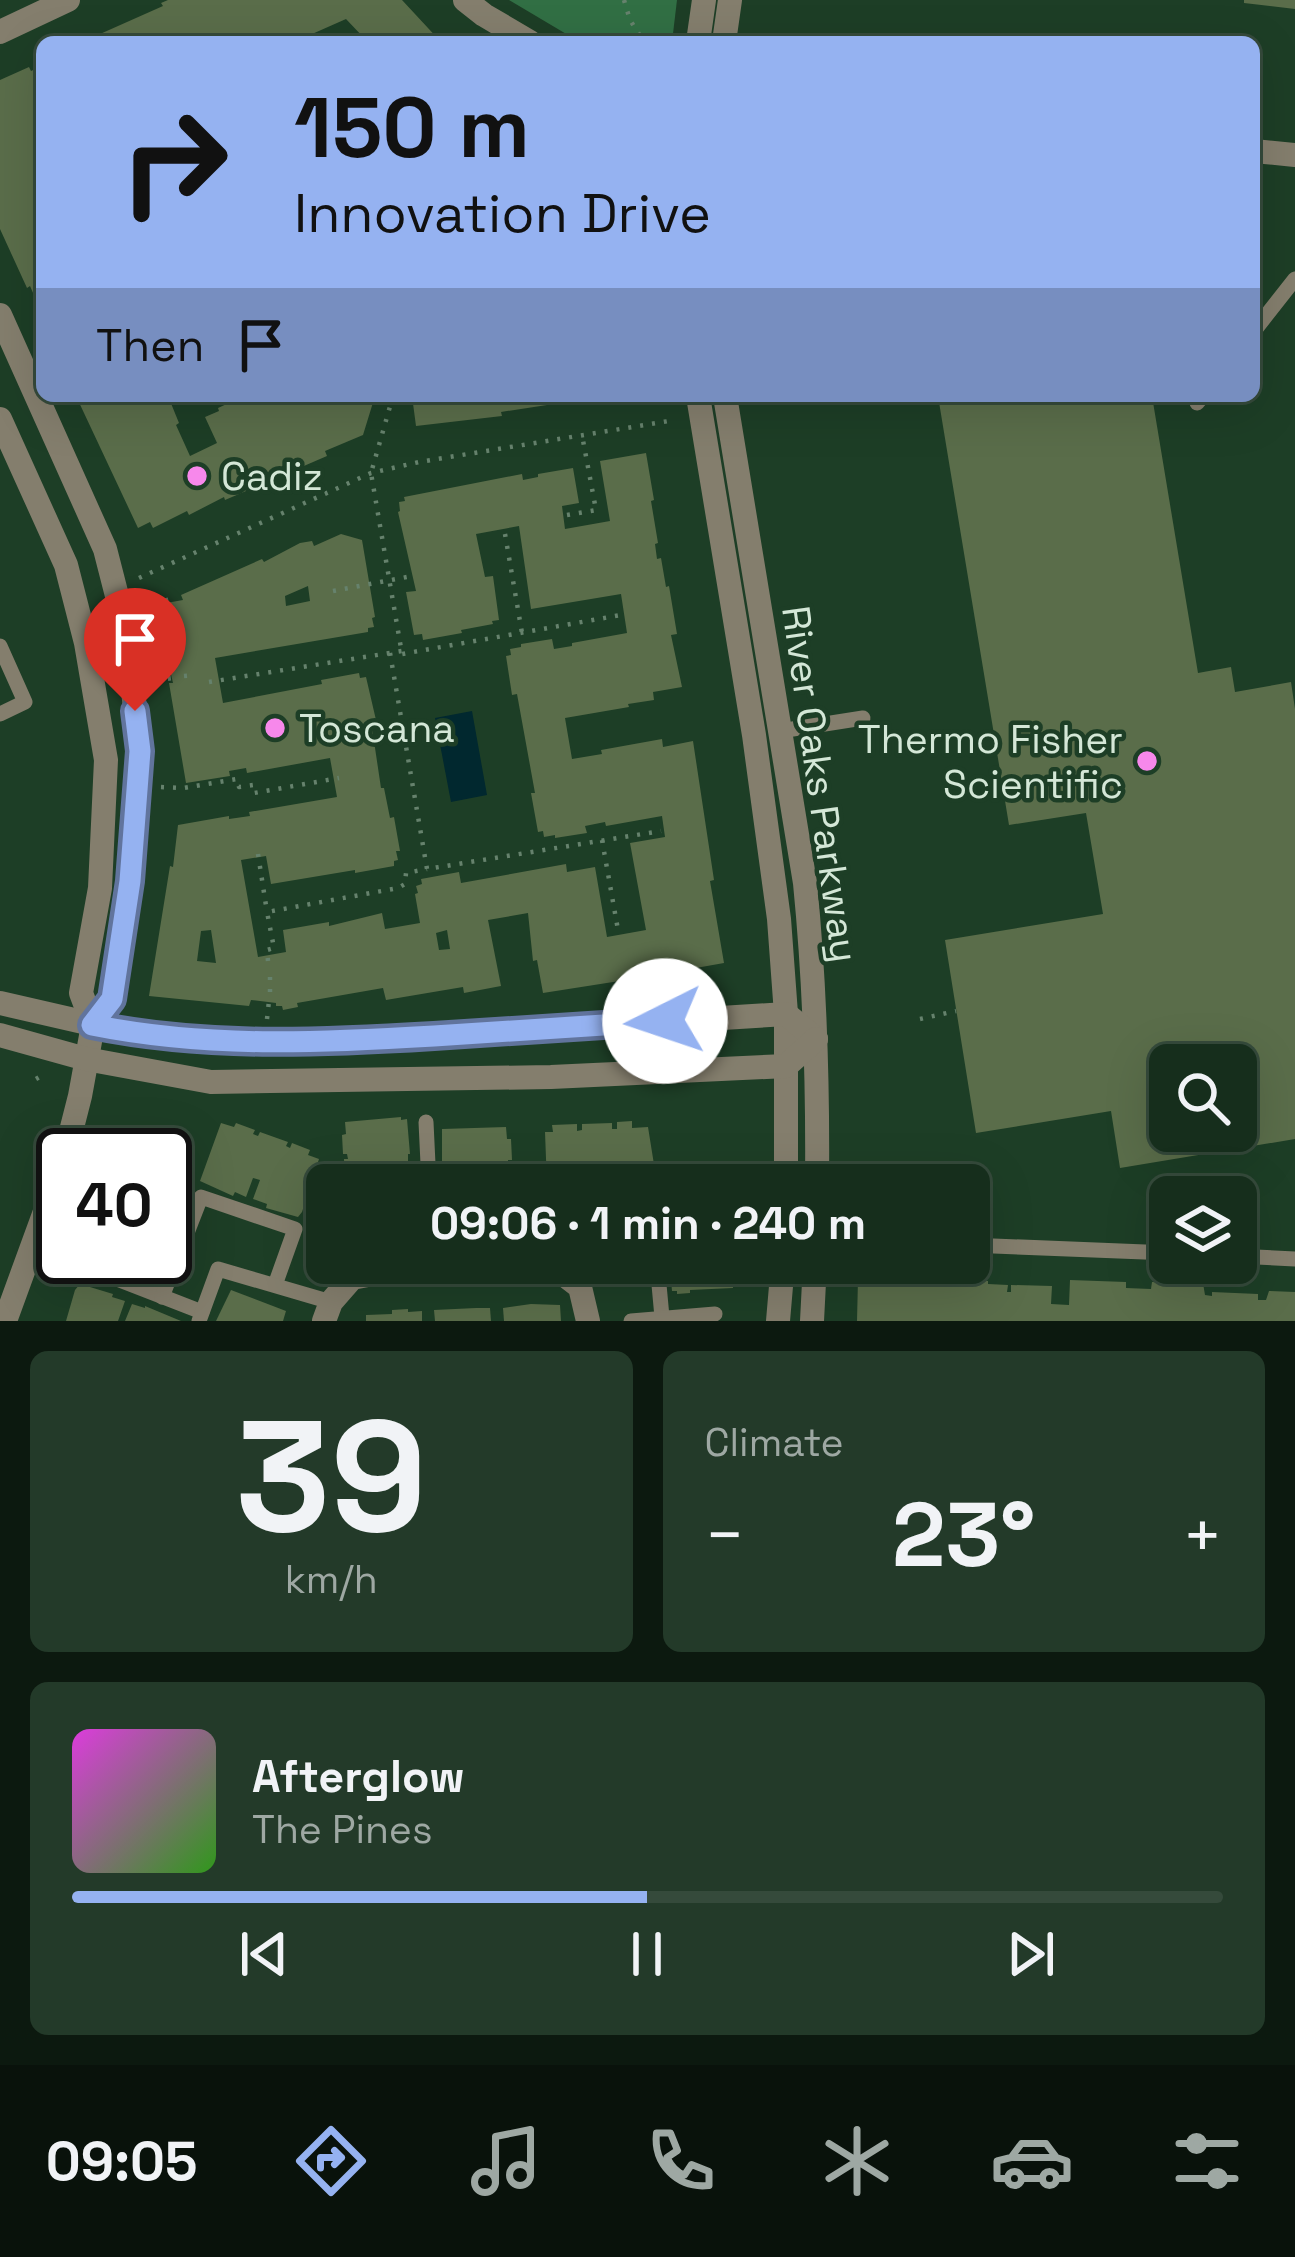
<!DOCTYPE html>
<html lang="en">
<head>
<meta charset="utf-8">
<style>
  :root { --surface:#162e1c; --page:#233a29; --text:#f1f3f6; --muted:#9ea8a3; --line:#354a3b; --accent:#95b2f1 }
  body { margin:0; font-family:"Space Grotesk",sans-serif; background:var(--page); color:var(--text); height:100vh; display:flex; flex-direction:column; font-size:45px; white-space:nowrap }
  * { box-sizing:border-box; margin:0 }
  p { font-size:39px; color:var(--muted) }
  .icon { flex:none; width:66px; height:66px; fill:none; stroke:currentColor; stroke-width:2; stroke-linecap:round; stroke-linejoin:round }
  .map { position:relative; height:1321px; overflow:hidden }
  .details { display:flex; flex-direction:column; gap:30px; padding:30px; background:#0c190f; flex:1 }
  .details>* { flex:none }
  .top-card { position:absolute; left:36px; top:36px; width:1224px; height:366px; border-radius:18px; box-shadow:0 12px 48px #0002,0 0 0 3px var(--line); background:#95b2f1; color:#111; overflow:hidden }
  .controls { position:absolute; left:1149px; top:1044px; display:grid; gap:24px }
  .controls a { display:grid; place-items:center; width:108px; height:108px; border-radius:18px; background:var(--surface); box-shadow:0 12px 48px #0002,0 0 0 3px var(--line); font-size:60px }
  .speed { position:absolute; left:36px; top:1128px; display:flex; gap:24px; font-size:60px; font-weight:700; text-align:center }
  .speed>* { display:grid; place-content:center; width:156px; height:156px; border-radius:50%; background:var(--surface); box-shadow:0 12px 48px #0002,0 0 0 3px var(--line); line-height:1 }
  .speed .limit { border:6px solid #111; border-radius:18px; background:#fff; color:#111 }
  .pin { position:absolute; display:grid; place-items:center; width:102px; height:102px; color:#fff; margin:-123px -51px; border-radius:50% 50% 50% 0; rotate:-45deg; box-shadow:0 0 12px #0007 }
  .pin .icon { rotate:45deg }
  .me { position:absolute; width:132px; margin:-66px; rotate:266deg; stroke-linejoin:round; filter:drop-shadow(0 0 9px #0008) }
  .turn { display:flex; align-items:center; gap:42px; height:252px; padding:0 60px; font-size:54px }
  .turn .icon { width:156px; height:156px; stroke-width:2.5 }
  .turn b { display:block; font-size:84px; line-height:102px }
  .then { display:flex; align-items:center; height:114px; padding:0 60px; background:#0003; gap:24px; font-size:45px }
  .big { font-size:90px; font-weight:700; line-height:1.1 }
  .details .card { flex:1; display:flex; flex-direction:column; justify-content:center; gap:18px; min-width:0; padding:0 42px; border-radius:18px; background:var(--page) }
  .details .dial { align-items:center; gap:0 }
  .dial b { font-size:156px; line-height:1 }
  .song { display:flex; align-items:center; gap:36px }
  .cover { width:144px; height:144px; border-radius:18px; background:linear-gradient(135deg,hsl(300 70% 55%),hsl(110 70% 35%)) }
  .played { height:12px; border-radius:6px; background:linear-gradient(90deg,var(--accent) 50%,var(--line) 50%) }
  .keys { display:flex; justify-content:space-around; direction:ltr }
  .heat { display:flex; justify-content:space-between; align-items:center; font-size:66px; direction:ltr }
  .details .tiles { flex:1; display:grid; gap:30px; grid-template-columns:1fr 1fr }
  .card:last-child { grid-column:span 2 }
  .trip { position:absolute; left:306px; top:1164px; width:684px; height:120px; border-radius:18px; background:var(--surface); box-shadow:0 12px 48px #0002,0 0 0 3px var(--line); font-weight:700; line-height:120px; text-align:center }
  .menu { display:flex; height:192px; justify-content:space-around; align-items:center; background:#09120b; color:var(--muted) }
  .menu .icon { width:84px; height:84px }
  .menu .on { color:var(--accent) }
  .menu b { font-size:54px; color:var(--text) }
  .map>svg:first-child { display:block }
</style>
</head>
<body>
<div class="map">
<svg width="1295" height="1321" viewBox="0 0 1295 1321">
  <rect width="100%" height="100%" fill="#1d3e26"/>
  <path fill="#316f44" d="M509,0H677L672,42H595L568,35Z"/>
  <path fill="#01282f" d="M472,711L487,795L451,802L435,718Z"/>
  <g fill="#5a6d4a" fill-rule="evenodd">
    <path d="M168,0H402L441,42H360L365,39L346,19L294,42H82L163,6L161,3Z"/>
    <path d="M1244,0H1295V9L1244,3Z"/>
    <path d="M42,66V118L38,120L42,130V300L37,302L30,286L27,288L0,229V80L29,67L31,71Z"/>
    <path d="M76,396H168L179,423L176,425L190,456L217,443L205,417L219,411L218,408L244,396H375L363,435L325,451L327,456L225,500L224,497L189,515L187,511L153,528L150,522L138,528Z"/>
    <path d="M412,396H585L586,399L501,412L502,416L416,426Z"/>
    <path d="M938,396H1152L1198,673L1231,667L1235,692L1291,682L1295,709V1139L1120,1168L1111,1111L976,1133L945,940L1103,914L1086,813L1009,825ZM1170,1065H1236V1131H1170Z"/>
    <path d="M646,453L654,500L651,501L658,543L655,544L657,559L661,558L666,587L669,586L677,634L671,635L682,687L653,692L654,700L628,704L629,707L565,718L572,759L602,754L601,750L662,739L663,747L693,741L714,880L710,881L724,963L679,971V966L644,972L645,977L543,993L537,960L533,961L528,913L488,920L501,986L464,993L463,987L386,1000L383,988L297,1003L298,1007L283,1010L282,1006H276V1003L251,1000L249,1006L149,996L170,866L173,867L178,825L229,816V819L250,816L249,812L337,797L330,758L247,773L246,768L229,771L230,776L186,783L169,683H173L155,605L183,600L181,595L262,559L264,562L300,543L312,541L314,546L341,534L362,540L375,617L372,618L374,627L368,628V632L215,658L223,703L322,684L321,680L359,673L360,678L366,677L376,720L371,721L381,788H384L390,818L394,817L400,851H396L398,860L394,861V866L355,873V870L271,884L266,856L241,860L258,957L286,952L283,930L329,922V926L382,913L385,929L420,923L415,894L418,893L416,886L422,884L421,879L459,872L461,883L566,864L567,872L595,867L607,937L646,930L630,843L665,837L662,816L606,826L605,822L585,826L587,833L555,838V835L544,837L543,831L538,832L531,793H535L517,694L512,695L506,656L511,655L510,649L521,647V644L552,639L554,649L572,646V643L627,633L621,594L531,609L519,526L476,534L485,577L493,576L499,620L492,621L493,624L461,630L462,633L423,640L422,634L414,635L406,592L416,591L398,512L400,511L399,502L405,501L404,497L522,474L523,480L538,477V474L573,468L579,503L562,506L565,529L610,521L600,461ZM308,586L310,601L286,606L285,596ZM211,930L216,963L197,961L201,931ZM447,930L450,949L439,950L436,933Z"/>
    <path d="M401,1117V1120L407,1119L410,1154H408V1166L389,1167V1176L409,1175V1185H345L344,1159H348L347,1154H343L342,1135L346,1134L345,1122Z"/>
    <path d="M632,1121V1128L648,1127L656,1177H651V1185H606L605,1169H599V1185H547L545,1132H553L552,1125L577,1124V1131L582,1130V1124L612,1123V1129H617V1122Z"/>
    <path d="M221,1123L234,1127L236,1123L255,1130L253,1134L258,1136L260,1132L288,1142L286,1146L290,1148L292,1143L310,1150L308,1155L319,1159L302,1212L298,1217L266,1208L267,1204L253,1199L260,1180L253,1178L246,1197L235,1192L233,1196L200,1181Z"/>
    <path d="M506,1127L507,1139H511L512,1160H508V1164H512L513,1185H467V1178L449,1180L448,1165H442V1129Z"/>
    <path d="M165,1162L188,1172L182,1190H185L172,1217L165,1214Z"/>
    <path d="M120,1257H157L153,1269L147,1267V1269Z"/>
    <path d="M667,1263H736L737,1276H732L733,1288L690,1290V1293L677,1294V1291H672L671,1280L665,1281V1275H668Z"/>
    <path d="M858,1279L895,1280V1287H920V1283L941,1284L942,1279L988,1281V1284L1008,1285L1007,1292H1011V1285L1052,1286L1051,1304L1069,1305L1070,1280L1126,1282V1288L1151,1289L1152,1282L1203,1283L1205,1295L1212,1296V1292L1258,1294V1300H1266L1269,1291L1295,1292V1321H857Z"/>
    <path d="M80,1284L113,1294L112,1297L125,1301L118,1321H66L75,1290Z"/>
    <path d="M231,1290L286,1311L283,1321H216Z"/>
    <path d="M132,1304L145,1308V1306L181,1321H125Z"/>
    <path d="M531,1304L560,1305L561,1321H504L503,1308Z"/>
    <path d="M476,1308H490L491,1321H435L434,1310Z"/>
    <path d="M408,1309V1312L422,1311V1321H366V1315L392,1314V1310Z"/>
  </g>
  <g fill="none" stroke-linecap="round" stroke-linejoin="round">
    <g stroke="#66826d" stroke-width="4.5" stroke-dasharray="3 9" stroke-linecap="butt">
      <path d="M624,0L630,20L644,42"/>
      <path d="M393,396L371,473L402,654L621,615"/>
      <path d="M567,515L596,510L582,435"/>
      <path d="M505,534L522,633"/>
      <path d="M139,578L371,473L419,462L675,420"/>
      <path d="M333,591L407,577"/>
      <path d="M142,606L171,599"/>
      <path d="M390,653L427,869L661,831"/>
      <path d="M184,676L194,675"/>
      <path d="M156,680L174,678"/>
      <path d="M209,682L402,651"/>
      <path d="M161,787L183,788L237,779L239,787L253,785L254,793L339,778"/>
      <path d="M602,840L618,930"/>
      <path d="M258,854L267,912"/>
      <path d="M268,961L267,950L274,948L267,912L398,888L405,884L406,873L427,869"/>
      <path d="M270,977V992"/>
      <path d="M267,1019L269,1001"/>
      <path d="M920,1019L956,1011"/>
      <path d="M36,1079L41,1076"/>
    </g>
    <g stroke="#847e6d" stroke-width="15">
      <path d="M1254,331L1295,279"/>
      <path d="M1197,403L1203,396"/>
      <path d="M0,646L25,702L0,714"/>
      <path d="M780,731L863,718"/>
      <path d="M426,1122L429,1185"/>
      <path d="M969,1245L1170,1253"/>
      <path d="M1236,1256L1295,1259"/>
      <path d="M657,1263L662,1317"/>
      <path d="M99,1272L202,1312"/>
      <path d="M162,1297L201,1197L295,1229L275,1285"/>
      <path d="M199,1321L218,1269L331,1302"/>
      <path d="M631,1321L715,1314"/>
    </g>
    <g stroke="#847e6d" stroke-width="24">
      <path d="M465,0L484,15L530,42"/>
      <path d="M0,32L68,0"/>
      <path d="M0,315L105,549L126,631L140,751L130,881L117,974L112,999L93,1025L80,1096L65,1155"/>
      <path d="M0,419L66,565L86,643L106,760L100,888L81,993L93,1025"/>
      <path d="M549,1263L580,1287L588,1321"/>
      <path d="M5,1321L63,1162"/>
      <path d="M324,1321L331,1302L352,1278L430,1263"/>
    </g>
    <g stroke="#847e6d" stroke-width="24">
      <path d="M698,42L704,0"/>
      <path d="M724,42L730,0"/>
      <path d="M1254,151L1295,155"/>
      <path d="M698,396L754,735L779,919L786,1014V1185"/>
      <path d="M725,396L805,883C815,984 818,1084 817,1185"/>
      <path d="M0,1003L131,1033L251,1043H316L786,1014L816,1039"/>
      <path d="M0,1035L86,1059L211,1082L551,1077L786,1066L816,1039"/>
      <path d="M778,1321L783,1263"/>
      <path d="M812,1321L815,1263"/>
    </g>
  </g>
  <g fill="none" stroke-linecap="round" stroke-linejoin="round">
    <g stroke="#61749d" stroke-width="30">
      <path id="route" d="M135,711L140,751L130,881L112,999L92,1025C206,1048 319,1043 434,1036C511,1031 588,1026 665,1021"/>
    </g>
    <use href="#route" stroke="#95b2f1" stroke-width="21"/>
  </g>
  <g fill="#f788eb" stroke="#1d3e26" stroke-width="4.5">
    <circle cx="197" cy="476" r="12"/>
    <circle cx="275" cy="728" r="12"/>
    <circle cx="1147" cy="761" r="12"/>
  </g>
  <g text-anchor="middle" stroke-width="9" stroke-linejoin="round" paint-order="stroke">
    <g font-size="39" fill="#d4e7d7" stroke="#1d3e26" text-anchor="start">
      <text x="221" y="490">Cadiz</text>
      <text x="299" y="742">Toscana</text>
      <text x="1123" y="753" text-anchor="end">Thermo Fisher<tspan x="1123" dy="45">Scientific</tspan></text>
    </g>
    <g font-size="39" fill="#d4e7d7" stroke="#1d3e26">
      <text transform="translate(821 784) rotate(82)" y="14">River Oaks Parkway</text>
    </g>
  </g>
</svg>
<div class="controls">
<a><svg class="icon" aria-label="search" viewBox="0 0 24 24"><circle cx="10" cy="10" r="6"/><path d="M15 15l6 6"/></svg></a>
<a><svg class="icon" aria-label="layers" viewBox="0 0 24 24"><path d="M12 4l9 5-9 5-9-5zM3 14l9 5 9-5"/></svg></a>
</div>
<div class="speed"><div class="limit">40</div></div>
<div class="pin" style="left:135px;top:711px;background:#d93025"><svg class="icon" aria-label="arrive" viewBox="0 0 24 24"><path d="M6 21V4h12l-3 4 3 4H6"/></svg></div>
<svg class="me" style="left:665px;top:1021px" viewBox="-20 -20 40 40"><circle r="19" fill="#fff"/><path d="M0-13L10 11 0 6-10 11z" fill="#95b2f1"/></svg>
<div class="trip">09:06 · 1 min · 240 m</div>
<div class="top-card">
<div class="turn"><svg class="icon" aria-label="right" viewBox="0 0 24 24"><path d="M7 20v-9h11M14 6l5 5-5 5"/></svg><div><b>150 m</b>Innovation Drive</div></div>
<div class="then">Then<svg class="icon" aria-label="arrive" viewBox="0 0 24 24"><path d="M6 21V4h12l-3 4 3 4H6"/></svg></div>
</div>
</div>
<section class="details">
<div class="tiles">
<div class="card dial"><b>39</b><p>km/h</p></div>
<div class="card"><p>Climate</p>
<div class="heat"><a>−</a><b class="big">23°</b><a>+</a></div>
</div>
<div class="card">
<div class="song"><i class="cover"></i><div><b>Afterglow</b><p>The Pines</p></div></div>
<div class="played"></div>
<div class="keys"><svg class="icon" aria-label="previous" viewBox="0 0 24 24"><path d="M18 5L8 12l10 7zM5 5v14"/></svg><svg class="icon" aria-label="pause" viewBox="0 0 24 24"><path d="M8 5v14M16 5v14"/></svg><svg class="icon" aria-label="next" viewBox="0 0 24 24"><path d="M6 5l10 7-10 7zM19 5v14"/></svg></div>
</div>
</div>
</section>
<nav class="menu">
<b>09:05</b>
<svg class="icon on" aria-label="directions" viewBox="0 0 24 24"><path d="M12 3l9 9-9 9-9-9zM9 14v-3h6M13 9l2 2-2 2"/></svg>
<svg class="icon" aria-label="music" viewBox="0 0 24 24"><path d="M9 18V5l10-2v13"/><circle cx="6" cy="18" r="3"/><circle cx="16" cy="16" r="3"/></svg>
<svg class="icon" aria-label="phone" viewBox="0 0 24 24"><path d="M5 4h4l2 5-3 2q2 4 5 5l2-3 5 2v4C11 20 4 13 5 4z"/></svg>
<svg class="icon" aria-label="climate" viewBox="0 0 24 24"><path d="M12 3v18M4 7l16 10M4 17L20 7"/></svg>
<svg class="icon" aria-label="car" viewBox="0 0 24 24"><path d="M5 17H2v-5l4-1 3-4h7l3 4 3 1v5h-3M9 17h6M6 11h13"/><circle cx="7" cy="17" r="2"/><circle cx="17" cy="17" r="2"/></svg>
<svg class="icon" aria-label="filters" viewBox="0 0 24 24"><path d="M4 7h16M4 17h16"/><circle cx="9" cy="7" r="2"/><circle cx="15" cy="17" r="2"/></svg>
</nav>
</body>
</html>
